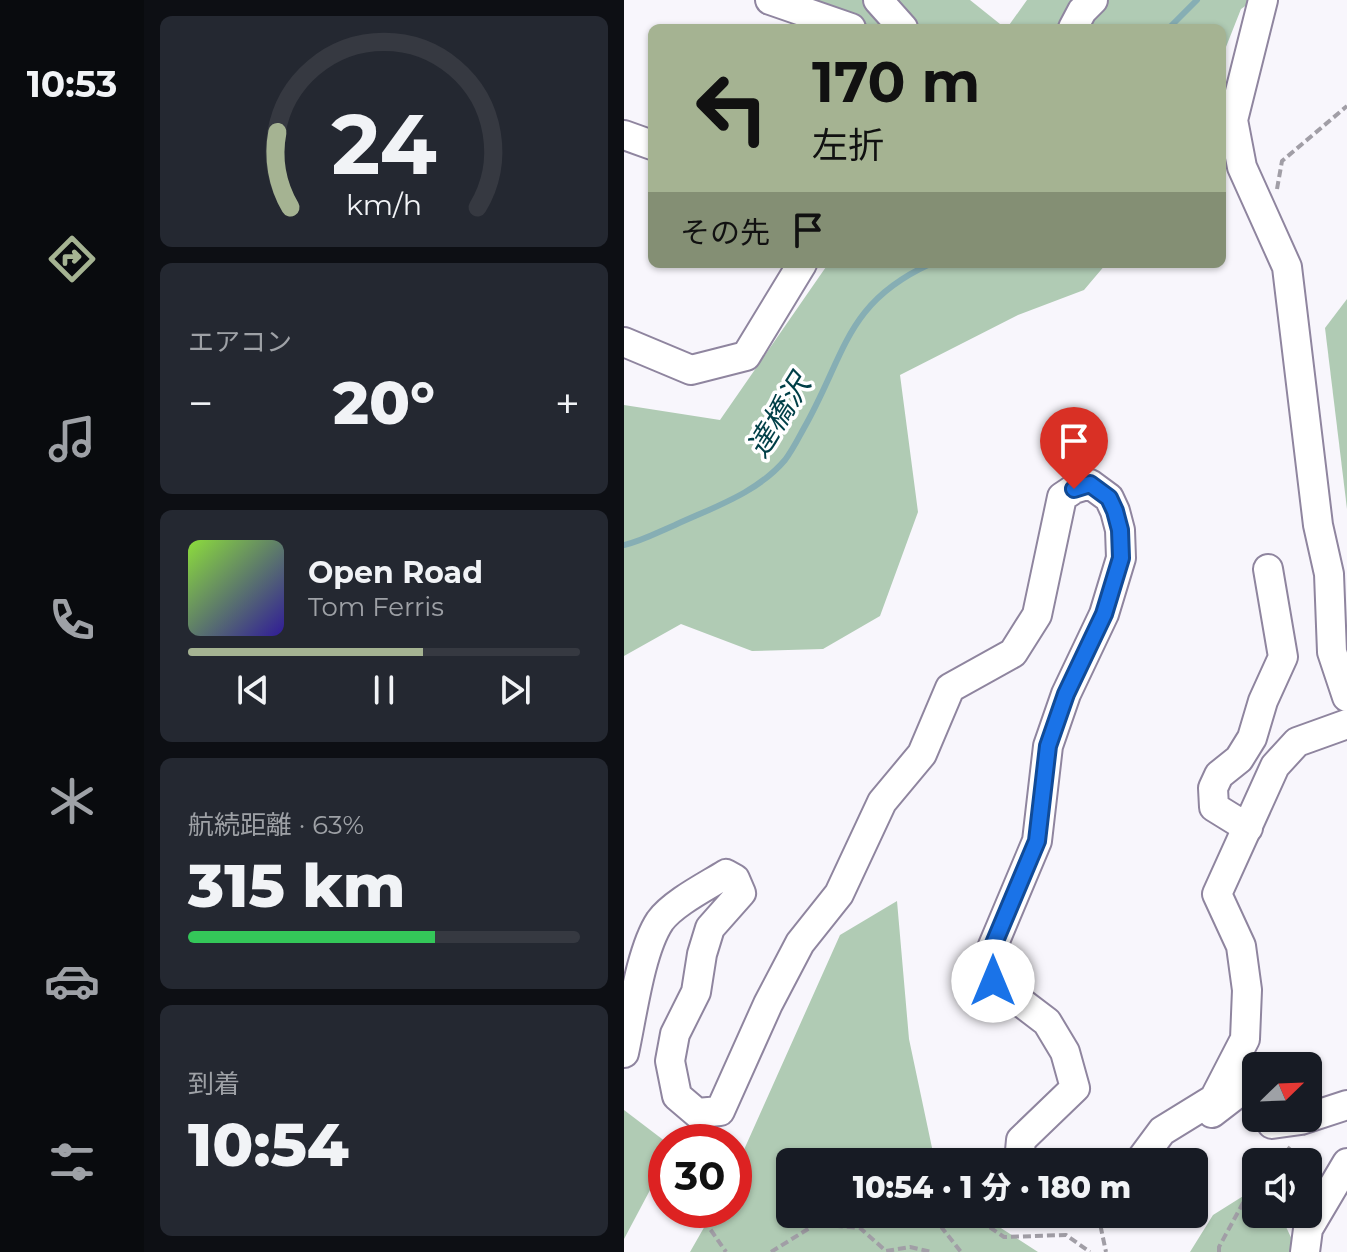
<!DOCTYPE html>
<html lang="ja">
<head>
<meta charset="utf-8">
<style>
  :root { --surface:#171b24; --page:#242831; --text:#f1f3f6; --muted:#9ea1a6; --line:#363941; --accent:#a5b392 }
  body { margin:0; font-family:Montserrat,"Noto Sans JP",sans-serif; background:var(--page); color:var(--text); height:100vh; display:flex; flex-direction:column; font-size:30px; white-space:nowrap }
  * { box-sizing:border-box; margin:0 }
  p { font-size:26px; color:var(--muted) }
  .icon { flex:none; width:44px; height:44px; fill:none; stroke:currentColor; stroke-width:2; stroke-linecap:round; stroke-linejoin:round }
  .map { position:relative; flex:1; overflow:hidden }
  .side { display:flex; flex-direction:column; gap:16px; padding:16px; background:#0d0f14; width:480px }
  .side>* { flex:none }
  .banner { position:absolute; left:24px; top:24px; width:578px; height:244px; border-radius:12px; box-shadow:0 2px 6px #0004; background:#a5b392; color:#111; overflow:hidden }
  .needle { width:52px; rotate:67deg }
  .fabs { position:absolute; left:618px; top:1052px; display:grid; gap:16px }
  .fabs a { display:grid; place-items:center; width:80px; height:80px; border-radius:12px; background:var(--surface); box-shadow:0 2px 6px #0004; font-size:40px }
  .speed { position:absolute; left:24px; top:1124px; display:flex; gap:16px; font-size:40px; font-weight:700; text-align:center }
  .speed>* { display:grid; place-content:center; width:104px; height:104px; border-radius:50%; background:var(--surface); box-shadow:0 2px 6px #0004; line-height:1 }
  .speed .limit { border:12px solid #d22; background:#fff; color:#111 }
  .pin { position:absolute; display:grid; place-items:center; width:68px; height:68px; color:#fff; margin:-82px -34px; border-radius:50% 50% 50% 0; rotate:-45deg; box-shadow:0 0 8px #0007 }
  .pin .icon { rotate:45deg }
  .me { position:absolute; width:88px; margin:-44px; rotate:0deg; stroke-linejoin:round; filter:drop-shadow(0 0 6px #0008) }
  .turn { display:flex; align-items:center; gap:28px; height:168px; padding:0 32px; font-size:36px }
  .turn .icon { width:104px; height:104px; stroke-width:2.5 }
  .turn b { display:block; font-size:56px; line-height:68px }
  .then { display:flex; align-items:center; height:76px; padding:0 32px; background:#0003; gap:16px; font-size:30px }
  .big { font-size:60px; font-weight:800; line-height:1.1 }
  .side .widget { flex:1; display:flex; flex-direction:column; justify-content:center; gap:12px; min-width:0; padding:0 28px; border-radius:12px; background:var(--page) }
  .side .dial { align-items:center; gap:0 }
  .dial svg { height:208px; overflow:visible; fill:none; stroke:var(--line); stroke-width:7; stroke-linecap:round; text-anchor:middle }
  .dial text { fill:var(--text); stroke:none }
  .song { display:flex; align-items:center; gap:24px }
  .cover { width:96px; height:96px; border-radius:12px; background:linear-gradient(135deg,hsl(90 70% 55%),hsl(250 70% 35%)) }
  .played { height:8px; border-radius:4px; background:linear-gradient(90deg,var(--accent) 60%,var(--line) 60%) }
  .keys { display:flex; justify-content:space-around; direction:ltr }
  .heat { display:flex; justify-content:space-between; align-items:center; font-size:44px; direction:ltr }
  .charge { height:12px; border-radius:6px; background:linear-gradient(90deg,#34c759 63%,var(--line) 0) }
  .trip { position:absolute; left:152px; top:1148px; width:432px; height:80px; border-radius:12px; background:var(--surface); box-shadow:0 2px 6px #0004; font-weight:800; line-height:80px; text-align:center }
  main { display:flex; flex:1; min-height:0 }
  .dock { display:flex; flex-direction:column; width:144px; justify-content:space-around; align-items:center; background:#090b0e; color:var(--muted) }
  .dock .icon { width:56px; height:56px }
  .dock .active { color:var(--accent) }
  .dock b { font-size:36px; color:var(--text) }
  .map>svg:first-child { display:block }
</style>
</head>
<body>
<main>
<nav class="dock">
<b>10:53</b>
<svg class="icon active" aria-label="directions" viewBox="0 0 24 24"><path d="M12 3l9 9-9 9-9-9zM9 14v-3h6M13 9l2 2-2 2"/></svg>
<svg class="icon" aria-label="music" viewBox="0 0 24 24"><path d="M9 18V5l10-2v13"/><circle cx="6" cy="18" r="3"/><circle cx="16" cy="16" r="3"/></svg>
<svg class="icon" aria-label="phone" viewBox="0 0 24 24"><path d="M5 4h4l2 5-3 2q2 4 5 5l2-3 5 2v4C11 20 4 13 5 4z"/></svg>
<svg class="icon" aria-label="climate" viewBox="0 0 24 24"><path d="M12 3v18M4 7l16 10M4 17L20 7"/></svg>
<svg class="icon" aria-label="car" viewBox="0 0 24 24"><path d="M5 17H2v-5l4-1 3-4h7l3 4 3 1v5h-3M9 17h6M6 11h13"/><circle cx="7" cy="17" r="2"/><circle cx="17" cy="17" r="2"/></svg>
<svg class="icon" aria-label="filters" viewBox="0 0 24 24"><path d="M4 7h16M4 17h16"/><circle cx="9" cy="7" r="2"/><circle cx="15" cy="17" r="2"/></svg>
</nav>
<section class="side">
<div class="widget dial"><svg viewBox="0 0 100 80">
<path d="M14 69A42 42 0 1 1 86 69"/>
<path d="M14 69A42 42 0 0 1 9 40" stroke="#a5b392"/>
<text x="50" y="56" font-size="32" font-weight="700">24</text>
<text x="50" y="72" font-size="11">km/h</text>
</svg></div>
<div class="widget"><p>エアコン</p>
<div class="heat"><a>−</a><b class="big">20°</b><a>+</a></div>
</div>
<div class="widget">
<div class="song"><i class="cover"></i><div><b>Open Road</b><p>Tom Ferris</p></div></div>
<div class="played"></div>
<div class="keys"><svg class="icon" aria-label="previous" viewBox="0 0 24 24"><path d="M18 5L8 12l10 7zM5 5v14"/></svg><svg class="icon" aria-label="pause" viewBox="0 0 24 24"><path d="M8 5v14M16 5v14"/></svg><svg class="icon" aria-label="next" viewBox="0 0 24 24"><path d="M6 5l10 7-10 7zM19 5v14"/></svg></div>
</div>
<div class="widget"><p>航続距離 · 63%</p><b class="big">315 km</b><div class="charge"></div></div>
<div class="widget"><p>到着</p><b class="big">10:54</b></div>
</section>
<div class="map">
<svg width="723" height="1252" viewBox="0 0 723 1252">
  <rect width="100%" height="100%" fill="#f8f6fc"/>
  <g fill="#b0cbb4">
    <path d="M187,0H346L381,28H200Z"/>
    <path d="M403,0H630L617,9L598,57V28H383Z"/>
    <path d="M204,264H482L460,290L394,315L276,375L294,512L256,616L199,649L128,651L57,624L0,656V405L96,420Z"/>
    <path d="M723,299V509L701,328Z"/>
    <path d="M273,901L285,1039L311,1162H166V1214H355L414,1252H66L90,1210H110V1172L216,935Z"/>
    <path d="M0,1110L42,1142V1160L0,1239Z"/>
    <path d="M632,1188V1214H656L671,1246L678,1252H566L589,1215Z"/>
  </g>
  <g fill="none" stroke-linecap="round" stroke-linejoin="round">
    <g stroke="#86aeb4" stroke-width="6">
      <path d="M545,28L573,0"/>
      <path d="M0,545C18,541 34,532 51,525C90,507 133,493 161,460C168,451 174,439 180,428C222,354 221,303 306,264"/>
    </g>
    <g stroke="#8f859f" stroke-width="32">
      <g id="minor">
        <path d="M146,0L227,28"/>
        <path d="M254,0L279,28"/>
        <path d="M639,0L609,120L618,167L663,267L694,525L705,574L708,652L723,697"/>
        <path d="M449,28L458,11L469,0"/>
        <path d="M0,135L28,145"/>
        <path d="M0,342L67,370L122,356L178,264"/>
        <path d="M624,828L590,807L589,788L595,775L615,759L628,738L639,701L659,657L644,569"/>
        <path d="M0,1053C8,1017 16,951 36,921C49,903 83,886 102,874L111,879L117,893L86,928L78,954L72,992L51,1034L46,1061L53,1096L73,1113L96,1111L144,1004L176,943L215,894L258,802L298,754L326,688L389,653L413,615L438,497L450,489L466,484L485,498L491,511L496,530L497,558L480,614L442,694L424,746L413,841L363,960L369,981L423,1022L441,1052L451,1088L397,1140L395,1162"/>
        <path d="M588,1113L627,1083L632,1086"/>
        <path d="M646,1118L648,1124L677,1120L723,1105"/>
        <path d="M515,1162L538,1131L590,1099L621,1039L623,990L617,946L593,894L651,766L673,742L723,724"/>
        <path d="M681,1252L684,1229L723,1163"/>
      </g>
    </g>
    <g stroke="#a19ea6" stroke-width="4" stroke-dasharray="8 4" stroke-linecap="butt">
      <path d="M653,189L658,161L723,106"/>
      <path d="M82,1142L84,1133"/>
      <path d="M653,1162L667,1146"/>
      <path d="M73,1210L102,1252"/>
      <path d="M315,1214L318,1228L337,1252"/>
      <path d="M346,1214L380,1237L442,1235L466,1252"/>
      <path d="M474,1214L482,1252"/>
      <path d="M147,1252L192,1224L236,1228L262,1251L286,1247L308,1252"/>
      <path d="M595,1252V1247L619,1203L632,1187"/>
    </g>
    <use href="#minor" stroke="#fff" stroke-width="28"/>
  </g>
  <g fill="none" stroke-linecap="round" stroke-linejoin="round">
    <g stroke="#114b97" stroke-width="20">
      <path id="route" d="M369,981L363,960L413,841L424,746L442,694L480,614L497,558L496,530L491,511L485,498L466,484L450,489"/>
    </g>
    <use href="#route" stroke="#1a73e8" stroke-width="14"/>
  </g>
  <g text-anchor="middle" stroke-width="7" stroke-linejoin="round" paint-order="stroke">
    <g font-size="30" font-style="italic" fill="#003f47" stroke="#fff">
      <text transform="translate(155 416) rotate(-58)" y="10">達橋沢</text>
    </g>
  </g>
</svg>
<div class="fabs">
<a><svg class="needle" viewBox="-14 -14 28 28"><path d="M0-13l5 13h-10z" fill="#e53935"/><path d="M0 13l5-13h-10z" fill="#9ea1a6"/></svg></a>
<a><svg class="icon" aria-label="sound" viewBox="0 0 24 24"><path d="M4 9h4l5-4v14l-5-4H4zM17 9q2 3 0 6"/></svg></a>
</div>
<div class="speed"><div class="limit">30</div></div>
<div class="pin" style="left:450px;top:489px;background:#d93025"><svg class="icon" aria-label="arrive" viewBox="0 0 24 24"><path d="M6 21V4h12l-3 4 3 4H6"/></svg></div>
<svg class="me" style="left:369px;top:981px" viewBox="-20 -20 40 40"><circle r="19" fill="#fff"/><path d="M0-13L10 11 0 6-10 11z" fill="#1a73e8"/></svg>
<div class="trip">10:54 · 1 分 · 180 m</div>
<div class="banner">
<div class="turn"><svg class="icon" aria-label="left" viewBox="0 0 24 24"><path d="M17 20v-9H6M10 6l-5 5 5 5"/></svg><div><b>170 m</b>左折</div></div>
<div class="then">その先<svg class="icon" aria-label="arrive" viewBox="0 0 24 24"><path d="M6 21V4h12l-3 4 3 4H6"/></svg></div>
</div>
</div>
</main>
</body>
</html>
